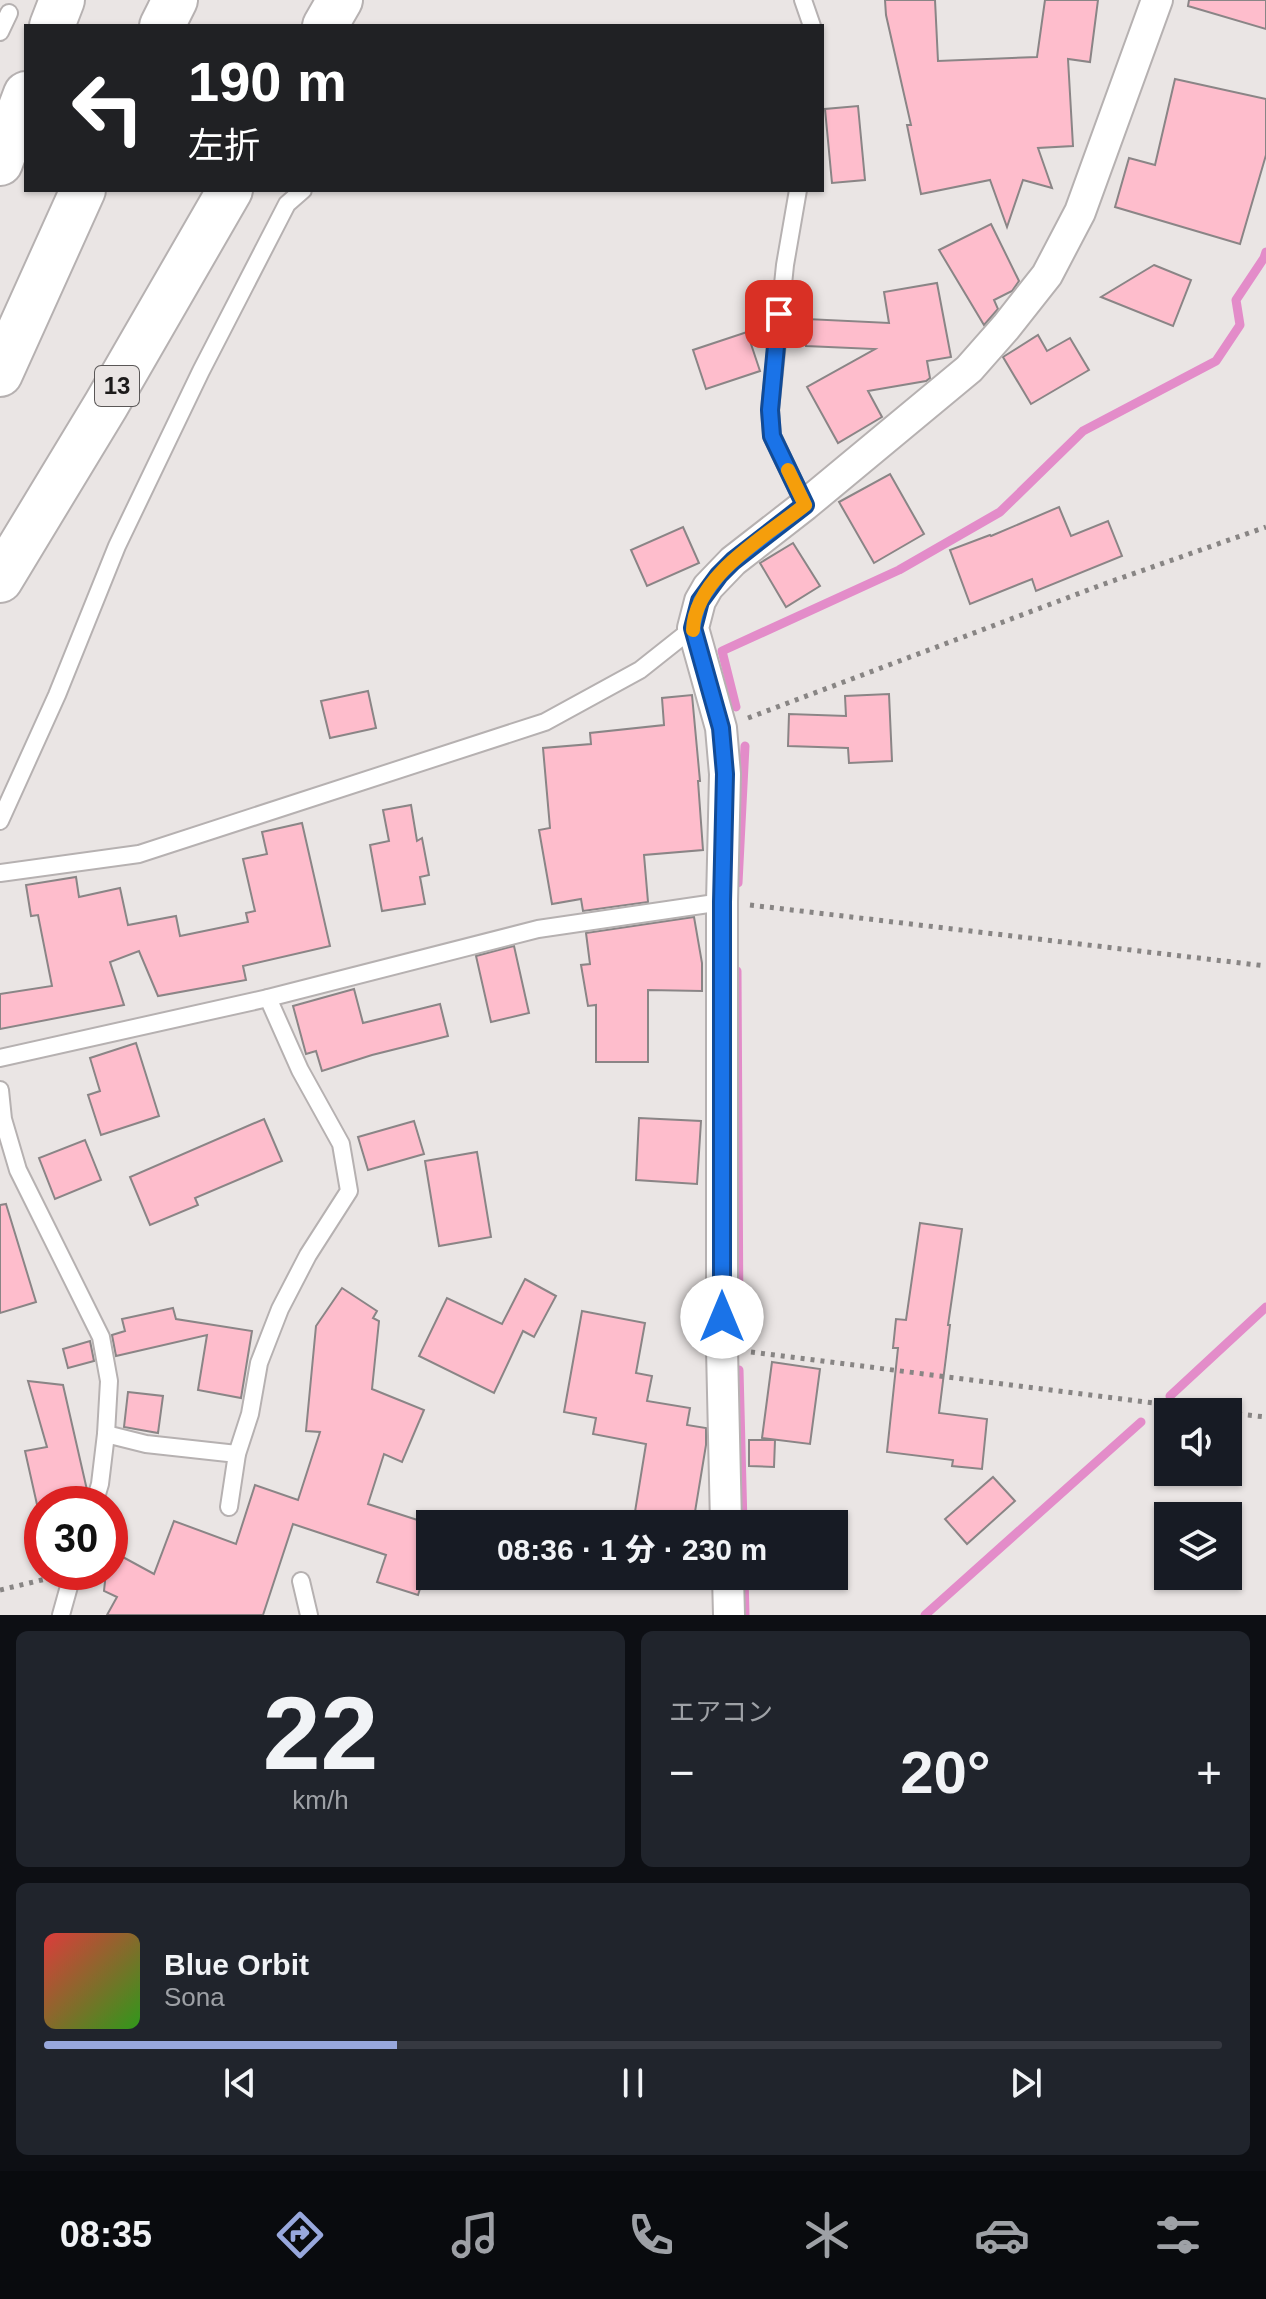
<!DOCTYPE html>
<html lang="ja">
<head>
<meta charset="utf-8">
<style>
  :root { --surface:#171b24; --page:#20242c; --text:#f1f3f6; --muted:#9ea1a6; --line:#363941; --accent:#98a8dc }
  body { margin:0; font-family:Arial,"Noto Sans JP",sans-serif; background:var(--page); color:var(--text); height:100vh; display:flex; flex-direction:column; font-size:30px; white-space:nowrap }
  * { box-sizing:border-box; margin:0 }
  p { font-size:26px; color:var(--muted) }
  .icon { flex:none; width:44px; height:44px; fill:none; stroke:currentColor; stroke-width:2; stroke-linecap:round; stroke-linejoin:round }
  .map { position:relative; height:1615px; overflow:hidden }
  .panel { display:flex; flex-direction:column; gap:16px; padding:16px; background:#0d0f14; flex:1 }
  .panel>* { flex:none }
  .top-card { position:absolute; left:24px; top:24px; width:800px; height:168px; border-radius:0px; box-shadow:0 2px 6px #0004; background:#202124; color:#fff; overflow:hidden }
  .fabs { position:absolute; left:1154px; top:1398px; display:grid; gap:16px }
  .fabs a { display:grid; place-items:center; width:88px; height:88px; border-radius:0px; background:var(--surface); box-shadow:0 2px 6px #0004; font-size:40px }
  .speed { position:absolute; left:24px; top:1486px; display:flex; gap:16px; font-size:40px; font-weight:700; text-align:center }
  .speed>* { display:grid; place-content:center; width:104px; height:104px; border-radius:50%; background:var(--surface); box-shadow:0 2px 6px #0004; line-height:1 }
  .speed .limit { border:12px solid #d22; background:#fff; color:#111 }
  .pin { position:absolute; display:grid; place-items:center; width:68px; height:68px; color:#fff; margin:-34px; border-radius:16px; box-shadow:0 4px 12px #0006 }
  .me { position:absolute; width:88px; margin:-44px; rotate:0deg; stroke-linejoin:round; filter:drop-shadow(0 0 6px #0008) }
  .turn { display:flex; align-items:center; gap:28px; height:168px; padding:0 32px; font-size:36px }
  .turn .icon { width:104px; height:104px; stroke-width:2.5 }
  .turn b { display:block; font-size:56px; line-height:68px }
  .big { font-size:60px; font-weight:800; line-height:1.1 }
  .panel .card { flex:1; display:flex; flex-direction:column; justify-content:center; gap:12px; min-width:0; padding:0 28px; border-radius:12px; background:var(--page) }
  .panel .dial { align-items:center; gap:0 }
  .dial b { font-size:104px; line-height:1 }
  .song { display:flex; align-items:center; gap:24px }
  .cover { width:96px; height:96px; border-radius:12px; background:linear-gradient(135deg,hsl(0 70% 55%),hsl(110 70% 35%)) }
  .played { height:8px; border-radius:4px; background:linear-gradient(90deg,var(--accent) 30%,var(--line) 30%) }
  .keys { display:flex; justify-content:space-around; direction:ltr }
  .heat { display:flex; justify-content:space-between; align-items:center; font-size:44px; direction:ltr }
  .panel .tiles { flex:1; display:grid; gap:16px; grid-template-columns:1fr 1fr }
  .card:last-child { grid-column:span 2 }
  .trip { position:absolute; left:416px; top:1510px; width:432px; height:80px; border-radius:0px; background:var(--surface); box-shadow:0 2px 6px #0004; font-weight:800; line-height:80px; text-align:center }
  .dock { display:flex; height:128px; justify-content:space-around; align-items:center; background:#090b0e; color:var(--muted) }
  .dock .icon { width:56px; height:56px }
  .dock .current { color:var(--accent) }
  .dock b { font-size:36px; color:var(--text) }
  .map>svg:first-child { display:block }
</style>
</head>
<body>
<div class="map">
<svg width="1266" height="1615" viewBox="0 0 1266 1615">
  <rect width="100%" height="100%" fill="#eae5e4"/>
  <g fill="none" stroke-linecap="round" stroke-linejoin="round">
    <g stroke="#e38cc9" stroke-width="9">
      <path d="M736,707L722,651L899,570L1000,512L1083,431L1216,361L1240,325L1236,300L1264,258L1266,252"/>
      <path d="M738,883L745,746"/>
      <path d="M737,971L739,1328"/>
      <path d="M739,1370L743,1524"/>
      <path d="M1170,1396L1266,1307"/>
      <path d="M744,1576L745,1615"/>
      <path d="M925,1615L1141,1422"/>
    </g>
  </g>
  <g fill="#febdcc" stroke="#8a8586" stroke-width="2">
    <path d="M885,0H935L938,61L1037,57L1045,0H1098L1090,62L1068,59L1073,146L1038,148L1052,188L1023,180L1007,227L990,180L921,194L907,125H911L886,15Z"/>
    <path d="M1189,0H1266V29L1188,6Z"/>
    <path d="M1175,79L1266,99V155L1240,244L1115,207L1129,158L1155,165Z"/>
    <path d="M858,106L865,180L832,183L825,109Z"/>
    <path d="M991,224L1019,281L1012,291L994,300L998,309L984,325L939,250Z"/>
    <path d="M1154,265L1191,280L1173,326L1101,297Z"/>
    <path d="M937,283L951,357L927,361L930,378L926,381L868,391L882,417L838,443L807,387L875,349L806,346L807,319L889,323L884,292Z"/>
    <path d="M747,332L760,371L706,389L693,350Z"/>
    <path d="M1038,335L1047,351L1070,338L1089,370L1031,404L1003,357Z"/>
    <path d="M890,474L924,534L874,563L839,502Z"/>
    <path d="M1059,507L1071,536L1108,521L1122,556L1036,591L1032,579L970,604L950,550L990,535L991,536Z"/>
    <path d="M683,527L699,563L647,586L631,550Z"/>
    <path d="M793,543L820,586L786,607L760,563Z"/>
    <path d="M368,691L376,728L330,738L321,701Z"/>
    <path d="M889,694L892,761L849,763L848,748L788,746L789,714L846,716L845,696Z"/>
    <path d="M692,695L700,781H698L703,850L644,855L648,902L583,911L581,899L552,904L539,830L550,828L543,748L591,744L590,733L664,725L662,698Z"/>
    <path d="M411,805L417,841L422,838L429,875L420,877L425,904L382,911L370,845L389,841L383,810Z"/>
    <path d="M302,823L330,946L243,966L246,980L158,996L139,951L110,962L124,1005L0,1029V994L52,986L38,915L31,916L26,885L76,877L79,897L120,888L128,925L176,916L180,936L248,922L246,913L255,911L243,859L267,854L262,832Z"/>
    <path d="M694,917L702,963V991L648,990V1062H596V1005L588,1006L581,965L590,964L586,933Z"/>
    <path d="M514,946L529,1013L491,1022L476,956Z"/>
    <path d="M354,989L363,1023L440,1004L448,1036L372,1055L322,1071L316,1051L306,1054L293,1006Z"/>
    <path d="M136,1043L159,1116L101,1135L88,1095L100,1091L90,1058Z"/>
    <path d="M639,1118L701,1121L697,1184L636,1180Z"/>
    <path d="M264,1119L282,1161L195,1198L198,1205L150,1225L130,1177Z"/>
    <path d="M414,1121L424,1154L368,1170L358,1137Z"/>
    <path d="M85,1140L101,1180L55,1199L39,1158Z"/>
    <path d="M477,1152L491,1237L439,1246L425,1161Z"/>
    <path d="M6,1204L36,1302L0,1313V1205Z"/>
    <path d="M920,1223L962,1229L948,1325H950L939,1413L987,1419L982,1469L952,1466L953,1460L887,1452L898,1348H893L896,1319L906,1320Z"/>
    <path d="M525,1279L556,1296L534,1337L523,1331L494,1393L419,1356L447,1298L502,1324Z"/>
    <path d="M342,1288L377,1311L373,1318L379,1321L372,1389L424,1410L402,1462L384,1454L368,1504L430,1524V1557L418,1595L377,1582L386,1555L293,1524L263,1615H107L117,1597L104,1591L106,1572H110V1550L154,1574L174,1521L236,1544L255,1485L298,1500L320,1432L306,1431L316,1326Z"/>
    <path d="M173,1308L176,1319L252,1331L241,1398L198,1390L207,1335L116,1356L112,1335L125,1331L122,1319Z"/>
    <path d="M582,1311L645,1323L636,1373L652,1376L647,1401L690,1408L687,1425L706,1428V1445L693,1524H633L646,1444L593,1434L596,1418L564,1412Z"/>
    <path d="M90,1341L94,1361L68,1368L63,1349Z"/>
    <path d="M772,1362L820,1369L810,1444L762,1438Z"/>
    <path d="M28,1381L63,1385L87,1490L84,1499L62,1504H42V1508L38,1509L25,1451L47,1447Z"/>
    <path d="M128,1392L163,1396L158,1433L124,1427Z"/>
    <path d="M749,1440H775L774,1467L749,1466Z"/>
    <path d="M993,1477L1015,1501L967,1544L945,1519Z"/>
  </g>
  <g fill="none" stroke-linecap="round" stroke-linejoin="round">
    <g stroke="#b6b1b1" stroke-width="20">
      <g id="service">
        <path d="M803,0L812,26"/>
        <path d="M0,32L9,13"/>
        <path d="M798,190L785,265L770,410L772,436L805,505"/>
        <path d="M0,821L57,695L117,546L201,371L287,204L303,190"/>
        <path d="M0,873L139,854L545,722L640,670L693,628"/>
        <path d="M0,1058L268,998L538,929L722,902"/>
        <path d="M0,1090L3,1119L18,1170L101,1337L109,1381L106,1434L100,1484L94,1504"/>
        <path d="M106,1434L146,1444L237,1454"/>
        <path d="M229,1507L237,1454L250,1414L259,1363L280,1309L308,1255L349,1191L341,1144L300,1070L268,998"/>
        <path d="M301,1581L309,1615"/>
        <path d="M61,1615L73,1572"/>
      </g>
    </g>
    <g stroke="#b6b1b1" stroke-width="34">
      <g id="minor">
        <path d="M726,1524L722,1349V902L725,774L721,728L693,628L700,601L708,587L733,561L805,505L969,369L1006,327L1047,275L1080,212L1157,0"/>
        <path d="M728,1576L729,1615"/>
      </g>
    </g>
    <g stroke="#b6b1b1" stroke-width="48">
      <g id="motorway">
        <path d="M52,26L62,0"/>
        <path d="M162,26L175,0"/>
        <path d="M325,26L340,0"/>
        <path d="M0,163L26,94"/>
        <path d="M0,374L83,190"/>
        <path d="M0,580L106,405L230,190"/>
      </g>
    </g>
    <g stroke="#888584" stroke-width="5" stroke-dasharray="4 6" stroke-linecap="butt">
      <path d="M748,718L1104,584L1266,527"/>
      <path d="M750,905L1266,966"/>
      <path d="M751,1352L1224,1412"/>
      <path d="M1228,1413L1266,1417"/>
      <path d="M0,1590L50,1578"/>
    </g>
    <use href="#service" stroke="#fff" stroke-width="16"/>
    <use href="#minor" stroke="#fff" stroke-width="30"/>
    <use href="#motorway" stroke="#fff" stroke-width="44"/>
  </g>
  <g fill="none" stroke-linecap="round" stroke-linejoin="round">
    <g stroke="#114b97" stroke-width="20">
      <path id="route" d="M722,1317V902L725,774L721,728L693,628L700,601L719,575L733,561L805,505L772,436L770,410L779,314"/>
    </g>
    <use href="#route" stroke="#1a73e8" stroke-width="14"/>
    <path stroke="#f59e0b" stroke-width="14" d="M693,630C695,576 766,536 805,505L788,470"/>
  </g>
  <g text-anchor="middle" stroke-width="8" stroke-linejoin="round" paint-order="stroke">
    <rect fill="#eae5e4" stroke="#5a5757" stroke-width="2" x="95" y="366" width="44" height="40" rx="6"/>
    <g font-size="24" font-weight="bold" fill="#1c1a1a">
      <text x="117" y="394">13</text>
    </g>
  </g>
</svg>
<div class="fabs">
<a><svg class="icon" aria-label="sound" viewBox="0 0 24 24"><path d="M4 9h4l5-4v14l-5-4H4zM17 9q2 3 0 6"/></svg></a>
<a><svg class="icon" aria-label="layers" viewBox="0 0 24 24"><path d="M12 4l9 5-9 5-9-5zM3 14l9 5 9-5"/></svg></a>
</div>
<div class="speed"><div class="limit">30</div></div>
<div class="pin" style="left:779px;top:314px;background:#d93025"><svg class="icon" aria-label="arrive" viewBox="0 0 24 24"><path d="M6 21V4h12l-3 4 3 4H6"/></svg></div>
<svg class="me" style="left:722px;top:1317px" viewBox="-20 -20 40 40"><circle r="19" fill="#fff"/><path d="M0-13L10 11 0 6-10 11z" fill="#1a73e8"/></svg>
<div class="trip">08:36 · 1 分 · 230 m</div>
<div class="top-card">
<div class="turn"><svg class="icon" aria-label="left" viewBox="0 0 24 24"><path d="M17 20v-9H6M10 6l-5 5 5 5"/></svg><div><b>190 m</b>左折</div></div>
</div>
</div>
<section class="panel">
<div class="tiles">
<div class="card dial"><b>22</b><p>km/h</p></div>
<div class="card"><p>エアコン</p>
<div class="heat"><a>−</a><b class="big">20°</b><a>+</a></div>
</div>
<div class="card">
<div class="song"><i class="cover"></i><div><b>Blue Orbit</b><p>Sona</p></div></div>
<div class="played"></div>
<div class="keys"><svg class="icon" aria-label="previous" viewBox="0 0 24 24"><path d="M18 5L8 12l10 7zM5 5v14"/></svg><svg class="icon" aria-label="pause" viewBox="0 0 24 24"><path d="M8 5v14M16 5v14"/></svg><svg class="icon" aria-label="next" viewBox="0 0 24 24"><path d="M6 5l10 7-10 7zM19 5v14"/></svg></div>
</div>
</div>
</section>
<nav class="dock">
<b>08:35</b>
<svg class="icon current" aria-label="directions" viewBox="0 0 24 24"><path d="M12 3l9 9-9 9-9-9zM9 14v-3h6M13 9l2 2-2 2"/></svg>
<svg class="icon" aria-label="music" viewBox="0 0 24 24"><path d="M9 18V5l10-2v13"/><circle cx="6" cy="18" r="3"/><circle cx="16" cy="16" r="3"/></svg>
<svg class="icon" aria-label="phone" viewBox="0 0 24 24"><path d="M5 4h4l2 5-3 2q2 4 5 5l2-3 5 2v4C11 20 4 13 5 4z"/></svg>
<svg class="icon" aria-label="climate" viewBox="0 0 24 24"><path d="M12 3v18M4 7l16 10M4 17L20 7"/></svg>
<svg class="icon" aria-label="car" viewBox="0 0 24 24"><path d="M5 17H2v-5l4-1 3-4h7l3 4 3 1v5h-3M9 17h6M6 11h13"/><circle cx="7" cy="17" r="2"/><circle cx="17" cy="17" r="2"/></svg>
<svg class="icon" aria-label="filters" viewBox="0 0 24 24"><path d="M4 7h16M4 17h16"/><circle cx="9" cy="7" r="2"/><circle cx="15" cy="17" r="2"/></svg>
</nav>
</body>
</html>
